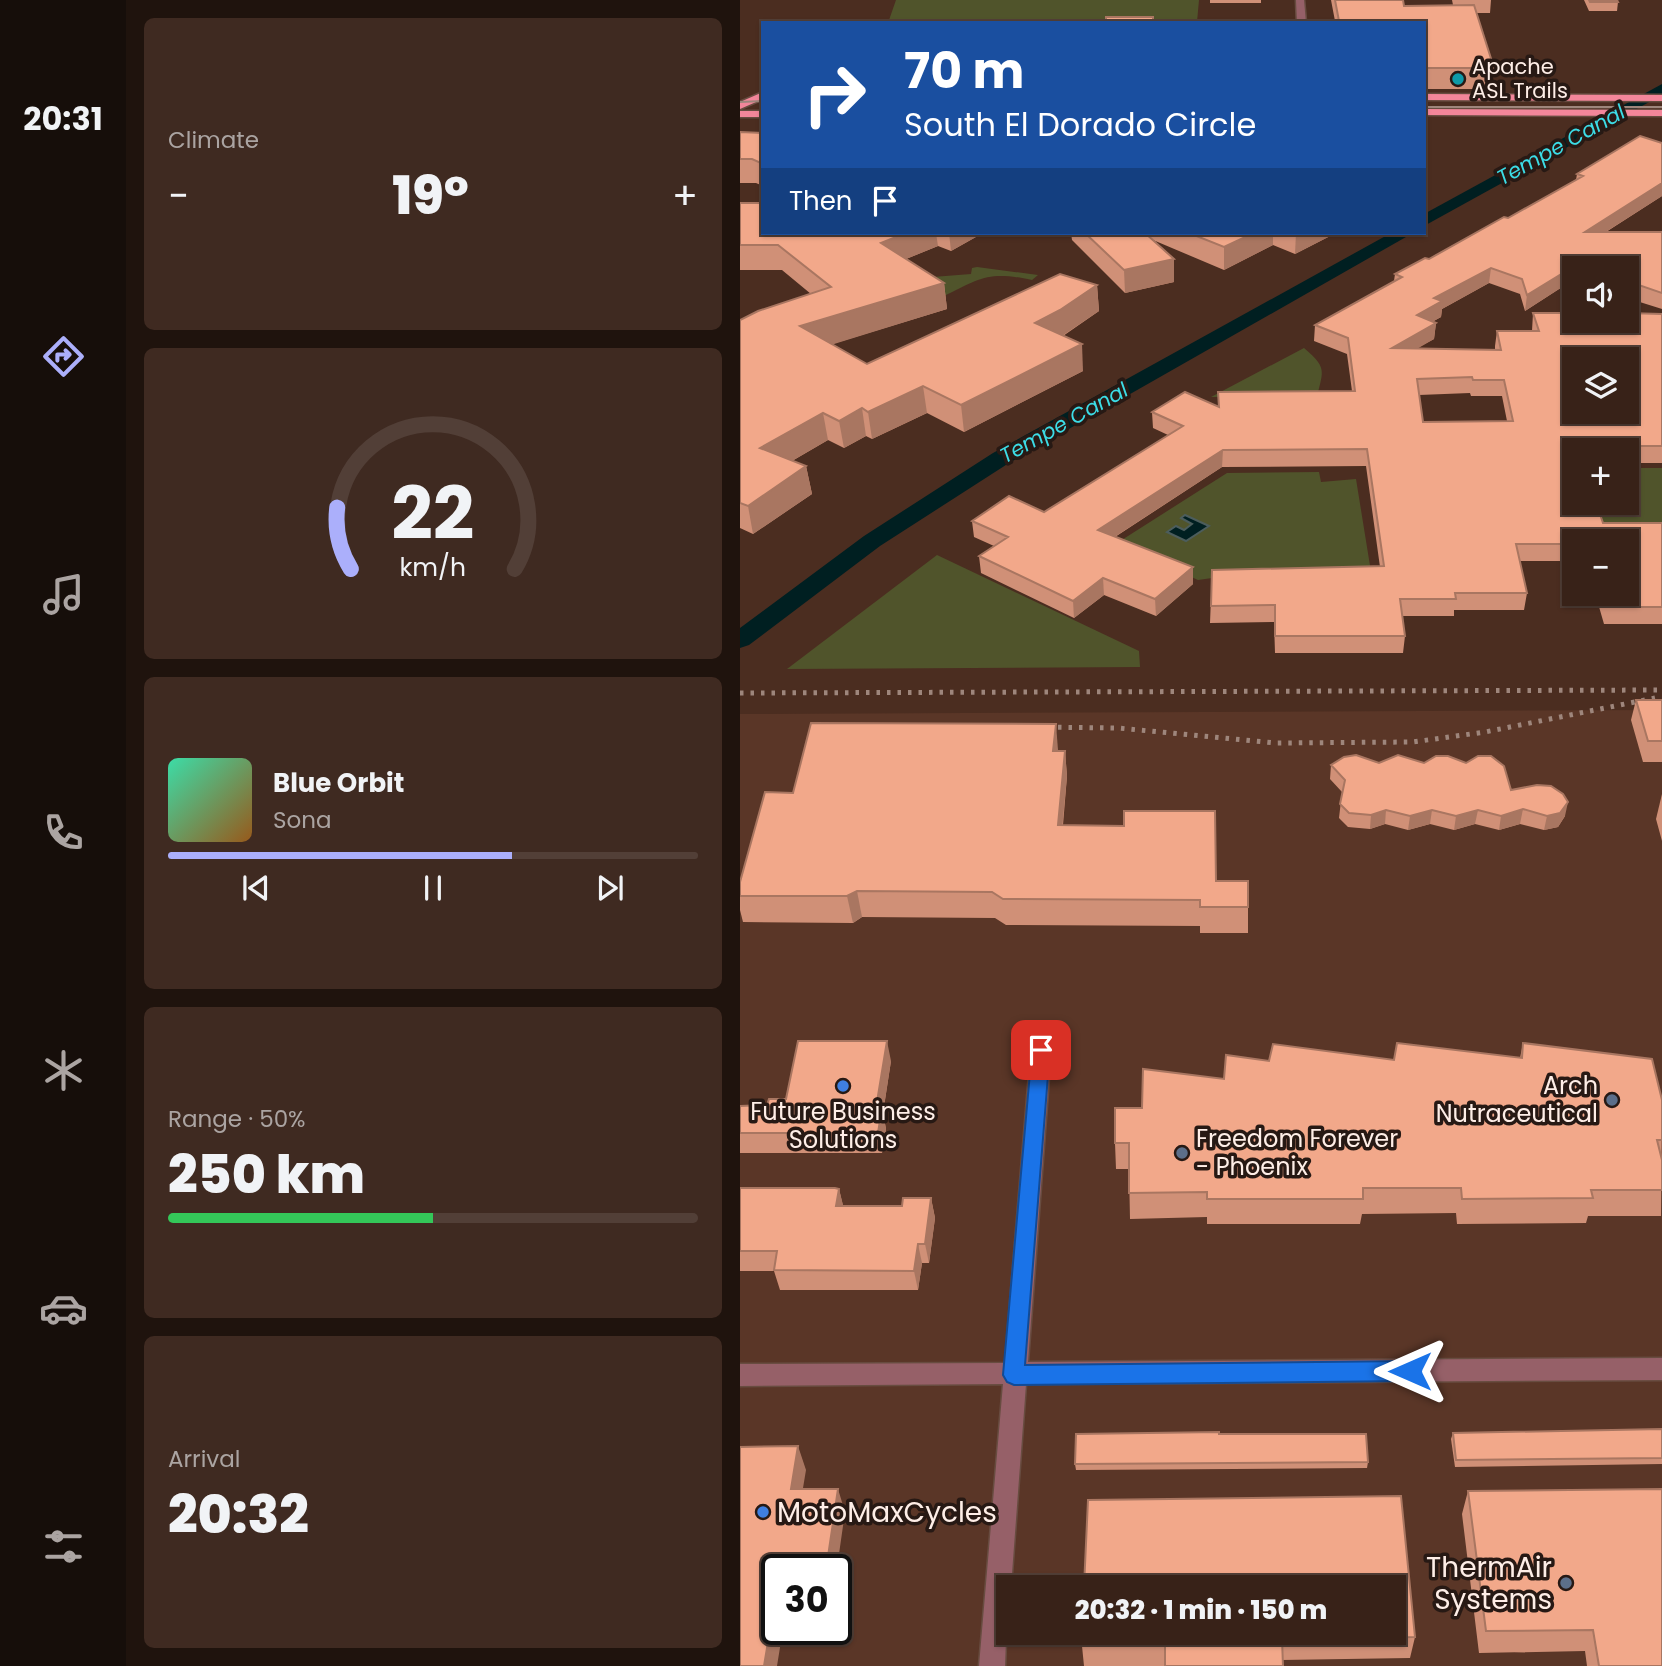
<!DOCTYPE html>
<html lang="en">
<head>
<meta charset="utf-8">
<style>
  :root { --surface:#382218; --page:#3f2a21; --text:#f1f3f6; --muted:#aba4a2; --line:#523f37; --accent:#abaffb }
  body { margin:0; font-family:Poppins,sans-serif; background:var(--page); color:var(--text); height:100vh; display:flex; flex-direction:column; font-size:26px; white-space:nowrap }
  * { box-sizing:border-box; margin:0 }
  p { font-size:23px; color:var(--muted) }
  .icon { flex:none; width:38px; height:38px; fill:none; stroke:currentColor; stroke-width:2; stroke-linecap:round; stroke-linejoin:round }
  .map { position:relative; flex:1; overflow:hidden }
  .details { display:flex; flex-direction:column; gap:18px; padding:18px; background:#1f130d; width:614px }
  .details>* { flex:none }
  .top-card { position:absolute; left:21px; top:21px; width:665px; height:214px; border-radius:0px; box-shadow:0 2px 5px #0004,0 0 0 2px var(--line); background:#1a4fa0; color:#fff; overflow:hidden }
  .fabs { position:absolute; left:822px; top:256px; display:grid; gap:14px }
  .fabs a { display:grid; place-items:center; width:77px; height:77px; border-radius:0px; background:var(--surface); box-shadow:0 2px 5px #0004,0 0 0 2px var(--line); font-size:35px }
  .speed { position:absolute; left:21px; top:1554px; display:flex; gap:14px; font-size:35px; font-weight:700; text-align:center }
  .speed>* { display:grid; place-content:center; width:91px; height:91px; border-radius:50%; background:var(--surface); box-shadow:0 2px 5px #0004,0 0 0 2px var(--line); line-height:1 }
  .speed .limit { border:4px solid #111; border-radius:10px; background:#fff; color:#111 }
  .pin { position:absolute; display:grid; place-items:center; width:60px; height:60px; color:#fff; margin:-30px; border-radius:14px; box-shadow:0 4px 10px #0006 }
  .me { position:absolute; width:77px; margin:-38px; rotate:270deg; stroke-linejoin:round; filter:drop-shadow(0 0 5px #0008) }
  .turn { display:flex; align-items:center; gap:24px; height:147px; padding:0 28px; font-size:32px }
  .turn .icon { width:91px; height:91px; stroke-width:2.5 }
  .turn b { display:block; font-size:49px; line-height:60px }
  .then { display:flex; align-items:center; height:66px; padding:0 28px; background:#0003; gap:14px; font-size:26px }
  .big { font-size:52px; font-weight:800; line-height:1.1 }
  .details .widget { flex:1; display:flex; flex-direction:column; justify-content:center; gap:10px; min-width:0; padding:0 24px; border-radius:10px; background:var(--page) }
  .details .dial { align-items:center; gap:0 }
  .dial svg { height:182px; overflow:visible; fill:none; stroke:var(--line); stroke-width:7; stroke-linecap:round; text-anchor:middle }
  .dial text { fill:var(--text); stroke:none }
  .song { display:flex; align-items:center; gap:21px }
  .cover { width:84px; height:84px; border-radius:10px; background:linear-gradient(135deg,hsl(160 70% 55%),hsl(30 70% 35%)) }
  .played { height:7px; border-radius:4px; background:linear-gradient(90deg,var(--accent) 65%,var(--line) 65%) }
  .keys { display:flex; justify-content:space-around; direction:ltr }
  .heat { display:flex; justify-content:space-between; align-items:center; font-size:38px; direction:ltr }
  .charge { height:10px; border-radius:5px; background:linear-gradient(90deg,#34c759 50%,var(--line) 0) }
  .trip { position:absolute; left:256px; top:1575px; width:410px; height:70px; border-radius:0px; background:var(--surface); box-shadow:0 2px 5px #0004,0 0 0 2px var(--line); font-weight:800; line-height:70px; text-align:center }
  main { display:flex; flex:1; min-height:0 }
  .tab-bar { display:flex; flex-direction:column; width:126px; justify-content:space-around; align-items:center; background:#160e0a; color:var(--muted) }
  .tab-bar .icon { width:49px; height:49px }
  .tab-bar .current { color:var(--accent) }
  .tab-bar b { font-size:32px; color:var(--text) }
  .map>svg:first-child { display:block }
</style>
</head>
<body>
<main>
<nav class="tab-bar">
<b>20:31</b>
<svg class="icon current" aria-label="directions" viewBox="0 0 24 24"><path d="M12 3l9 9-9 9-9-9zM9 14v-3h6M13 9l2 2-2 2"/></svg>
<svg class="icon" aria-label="music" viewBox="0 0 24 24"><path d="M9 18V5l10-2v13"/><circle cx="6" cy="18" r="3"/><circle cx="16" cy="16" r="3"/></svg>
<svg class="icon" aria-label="phone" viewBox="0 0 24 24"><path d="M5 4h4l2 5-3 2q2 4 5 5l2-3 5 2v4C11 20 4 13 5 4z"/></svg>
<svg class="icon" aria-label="climate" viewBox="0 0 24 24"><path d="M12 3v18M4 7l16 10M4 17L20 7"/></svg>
<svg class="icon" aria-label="car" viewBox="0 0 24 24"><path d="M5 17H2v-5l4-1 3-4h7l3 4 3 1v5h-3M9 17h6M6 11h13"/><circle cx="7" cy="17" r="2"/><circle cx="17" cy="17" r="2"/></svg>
<svg class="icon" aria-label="filters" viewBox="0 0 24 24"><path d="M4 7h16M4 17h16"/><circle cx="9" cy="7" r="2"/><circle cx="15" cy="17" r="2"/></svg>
</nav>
<section class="details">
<div class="widget"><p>Climate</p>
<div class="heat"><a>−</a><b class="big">19°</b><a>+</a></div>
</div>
<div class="widget dial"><svg viewBox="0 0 100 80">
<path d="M14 69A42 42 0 1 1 86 69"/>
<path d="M14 69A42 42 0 0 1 8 42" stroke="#abaffb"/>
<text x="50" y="56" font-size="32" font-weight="700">22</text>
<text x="50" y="72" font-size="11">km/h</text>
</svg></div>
<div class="widget">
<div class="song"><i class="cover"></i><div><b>Blue Orbit</b><p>Sona</p></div></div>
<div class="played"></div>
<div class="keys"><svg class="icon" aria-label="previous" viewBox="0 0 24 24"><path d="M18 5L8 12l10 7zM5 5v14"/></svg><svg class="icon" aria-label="pause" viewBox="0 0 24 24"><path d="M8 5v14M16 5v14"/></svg><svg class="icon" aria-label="next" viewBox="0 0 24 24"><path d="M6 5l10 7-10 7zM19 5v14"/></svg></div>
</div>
<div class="widget"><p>Range · 50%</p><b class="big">250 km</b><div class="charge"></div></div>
<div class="widget"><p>Arrival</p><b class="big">20:32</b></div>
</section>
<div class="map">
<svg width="922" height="1666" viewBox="0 0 922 1666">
  <rect width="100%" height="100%" fill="#4b2d20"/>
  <path fill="#5a3627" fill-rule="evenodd" d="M922,710V1666H0V714ZM37,1570H96V1629H37ZM268,1587H653V1633H268Z"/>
  <g fill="#50542b">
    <path d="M156,0H459L457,22L148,23Z"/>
    <path d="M237,267L298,275L292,280C249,271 242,277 202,297L180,278L231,274L232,268Z"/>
    <path d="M564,348C586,367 584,369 577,396L471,397Z"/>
    <path d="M887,468H922V534L867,535L857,502H887Z"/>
    <path d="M579,472L581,482L616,479L632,578H472L458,580L377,543L487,473Z"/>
    <path d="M197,555L399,651L400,667L47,669Z"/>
  </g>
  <path fill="#001f21" stroke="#4c5d5c" stroke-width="2" d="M445,515L469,526L446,541L427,532L436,526L444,530L452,524L441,518Z"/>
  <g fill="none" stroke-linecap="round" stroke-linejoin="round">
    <g fill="#001f21" fill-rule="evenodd">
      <path d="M922,84V95L684,226V214Z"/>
      <path d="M651,233H673L269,463L140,546L9,645L0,648V628L124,536L253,453Z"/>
    </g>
    <g stroke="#684c40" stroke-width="3">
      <g id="street">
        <path d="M556,0H564L566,23H557Z"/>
        <path d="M301,1042L308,1045L311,1050L288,1362L922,1358V1380L286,1384L271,1587H268L265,1666H239L263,1384L0,1386V1364L265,1363L291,1050L294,1045Z"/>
      </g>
    </g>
    <g stroke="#684c40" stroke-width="3">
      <g id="primary">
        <path d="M23,92V99L0,109V102Z"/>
        <path d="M684,94L922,95V101L684,100Z"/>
        <path d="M684,109L922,110V116L684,115Z"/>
        <rect x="0" y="111" width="23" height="6"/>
      </g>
    </g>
    <use href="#street" fill="#966068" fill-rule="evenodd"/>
    <use href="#primary" fill="#f3869a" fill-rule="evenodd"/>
    <g stroke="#9e867c" stroke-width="2">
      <path d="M0,102L23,101"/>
      <path d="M684,107H922"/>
    </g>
    <g stroke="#9e867c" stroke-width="5" stroke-dasharray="3.5 7" stroke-linecap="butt">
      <path d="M0,693L922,690"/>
      <path d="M297,727L378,728L535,743L673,742L745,732L915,698"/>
    </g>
  </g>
  <g fill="#d09077" fill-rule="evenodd">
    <rect x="470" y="0" width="51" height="3"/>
    <path d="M591,0H663L664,6L713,5L712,0H751L750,13H736L754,68L752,89H684V23L595,21Z"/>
    <path d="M844,0H877L878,2L877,11H849Z"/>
    <path d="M0,133H23V186L16,183H0Z"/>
    <path d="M922,143V196L866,232H922V309L887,298V268H835V280H833L785,311L780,294L749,283L702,309L701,317L692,322L696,323L694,339L677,348L755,350V346L757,331H792L793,313L922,314V463H887V450H835L863,523H922V624H864L855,593H887V541H835V561H780L787,593L784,610H714V616H662L665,636L663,653H535L534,622L470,623L472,570L640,567L626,466L482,467L375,537L453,584L416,616L364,595L334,618L241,573L239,556L254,546L234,537L232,521L304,512L428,435L413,428L412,412L478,407V392L612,391L607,354L574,341L575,325L654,281L655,274L689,259L768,218L836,180L837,174ZM730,393L731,396H762L767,421L683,422L679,395Z"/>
    <path d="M0,203L23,233H243L211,251L198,246L166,259L204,283L207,309L92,344L127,364L357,285L359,311L323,336L343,371L224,432L187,413L132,439L126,436L104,448L88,440L52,461L66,466L72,494L13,534L0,528V320L71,294L42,270H0Z"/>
    <path d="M331,233H596L555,254L533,245L484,270L413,240L434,259V282L385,293L332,240Z"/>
    <path d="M896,700H922V762H903L891,720Z"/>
    <path d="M318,751H325L327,776L323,825L476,881L508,907V933H460V926L266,925L255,918L122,917L113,923L3,922L0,910V896L53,793Z"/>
    <path d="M639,763L771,790L825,816L818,827L804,830L780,824L759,830L735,824L714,830L690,824L668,830L645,824L630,829L608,827L599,818L602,792L590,779L591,765Z"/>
    <path d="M922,794V841L916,819Z"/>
    <path d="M783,1043L922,1100L921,1216H848L846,1223L717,1224L716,1213L622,1214L620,1224H467V1217L390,1219L389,1169H376L375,1143L402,1108L484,1079L529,1061L780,1058Z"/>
    <path d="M151,1061L143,1113L146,1129L142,1153H0V1106L27,1105Z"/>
    <path d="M0,1188L99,1189L103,1206H162L191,1198L195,1218L189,1263H182L178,1290H40L34,1271H0Z"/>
    <path d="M922,1429V1464L715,1467L711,1439L713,1433Z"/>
    <path d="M479,1434L628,1462L627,1468L336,1470L335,1464Z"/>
    <path d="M728,1491L922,1666H847L845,1651L739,1653L722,1514Z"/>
    <path d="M342,1633L675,1637L670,1658L542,1660L543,1666H344L342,1646Z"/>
  </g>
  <g fill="#a97661">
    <path d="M922,183V196L842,247L845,232Z"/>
    <path d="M166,233H196L198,246L144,268L141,243Z"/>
    <path d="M209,233H243L211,251Z"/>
    <path d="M514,233H533V245L484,270V247Z"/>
    <path d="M556,233H596L555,254Z"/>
    <path d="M434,259V282L385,293L384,270Z"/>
    <path d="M836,265L833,280L785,311L787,295Z"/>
    <path d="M751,268L749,283L702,309L701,317L675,331L677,315L694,298Z"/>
    <path d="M204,283L207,309L65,353L60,326Z"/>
    <path d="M357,285L359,311L322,336L295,323Z"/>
    <path d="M696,323L694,339L651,364L652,348Z"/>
    <path d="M342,344L343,371L224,432L221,405Z"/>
    <path d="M183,386L187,413L132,439L128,412Z"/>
    <path d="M122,408L126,436L104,448L99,421Z"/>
    <path d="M83,413L88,440L26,476L20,448Z"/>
    <path d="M483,450L482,467L359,547L358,530Z"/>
    <path d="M66,466L72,494L13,534L8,506Z"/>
    <path d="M453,567V584L416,616L415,599Z"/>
    <path d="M363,578L364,595L334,618L333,601Z"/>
    <path d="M316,724L318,750L315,776L313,751Z"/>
    <path d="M325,751L327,776L320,851L318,825Z"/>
    <path d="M828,802L825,816L818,827L804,830L807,816Z"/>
    <path d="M783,809L780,824L759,830L761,816Z"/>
    <path d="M646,810L645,824L630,829L631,815Z"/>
    <path d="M692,810L690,824L668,830L670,816Z"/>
    <path d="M738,810L735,824L714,830L716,816Z"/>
    <path d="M117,891L122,917L113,923L107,896Z"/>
    <path d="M147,1041L151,1061L143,1113L146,1129L142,1153L138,1133L136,1108Z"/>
    <path d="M99,1189L104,1209L96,1206Z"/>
    <path d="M191,1198L195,1218L189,1263L185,1244Z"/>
    <path d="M178,1244L182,1263L178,1290L174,1271Z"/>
    <path d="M58,1446L66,1470L59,1512L51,1489Z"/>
    <path d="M98,1489L105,1512L96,1575V1570H86Z"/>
    <path d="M37,1588V1629H43L37,1666H24Z"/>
  </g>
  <g fill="#f2a88a" stroke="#a97661" stroke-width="2" fill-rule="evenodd">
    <path d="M595,0H663L664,6L734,5L754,68H684V23H584V21H599Z"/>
    <path d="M849,0H877L878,2H850Z"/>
    <rect x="366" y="17" width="47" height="6"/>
    <path d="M0,132L23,133V164L12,159H0Z"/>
    <path d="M900,136L922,143V183L845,232H922V293L887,281V268H846L836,265L787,295L782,279L751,268L694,298L702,301L677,315L696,323L652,348L761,350L757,331H799L793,313H835V320H887V313L922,314V446H840L841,450H835V502H856L863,523H922V607H867L863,593H887V541H835V544H776L787,593H715L716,599H660L665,636H535V605L471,606L472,570L644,566L627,449L483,450L358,530L453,567L415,599L363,578L333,601L239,556L268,537L232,521L269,496L304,512L443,426L412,412L445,392L479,407L478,392L615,391L608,338L575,325L662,277L655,274L685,258L689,259L764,217L768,218L843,176L837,174ZM835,359H887V411H835ZM732,377L733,380H764L773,421L683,422L677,379Z"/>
    <path d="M0,203H23V233H166L141,243L204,283L60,326L127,364L320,274L357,285L320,310L295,323L342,344L221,405L183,386L128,412L122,408L99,421L83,413L20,448L66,466L8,506L0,503V320L18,311L91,287L38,245H0Z"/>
    <path d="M345,233H405L434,259L384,270Z"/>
    <path d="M449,233H514L484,247Z"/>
    <path d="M896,700H922V741H908Z"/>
    <path d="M71,723L316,724L313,751H325L318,825L384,826V811H475L476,881H508V907H460V900L263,899L252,892L117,891L107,896H0V882L25,792L53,793Z"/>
    <path d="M616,755L639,763L658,755L684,763L696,756H708L726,763L738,756H751L764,766L771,790L797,785L811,786L823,794L828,802L820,813L807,816L783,809L761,816L738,810L716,816L692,810L670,816L646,810L631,815L609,813L600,804L605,780L591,765L604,757Z"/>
    <path d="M58,1041H147L136,1108H142L138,1133H0V1106L27,1105L29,1099H46Z"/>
    <path d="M657,1043L782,1058L783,1043L912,1059L922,1100V1140H917L922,1160V1190H851L853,1198L722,1199L721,1188H623V1199H467V1192L389,1193V1143H375V1108H402L403,1069L484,1079L486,1055L529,1061L533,1044L654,1060Z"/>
    <path d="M0,1188H95L99,1189L96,1206H162L163,1198H191L185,1244H178L174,1271L34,1270L37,1251H0Z"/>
    <path d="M922,1429V1458L716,1460L713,1433Z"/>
    <path d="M479,1432V1434H626L628,1462L335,1464L336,1434Z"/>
    <path d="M58,1446L51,1489H98L86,1570H37V1588L24,1666H0V1447Z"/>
    <path d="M922,1489V1666H859L853,1630L746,1631L728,1491Z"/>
    <path d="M661,1496L675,1637L542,1639L543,1666H425V1645L342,1646V1633H653V1587H344L348,1500Z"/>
  </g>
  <path fill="#1a73e8" stroke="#114b97" stroke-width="2" d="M301,1043L308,1045L310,1050L285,1365L670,1361L677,1364L680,1371L677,1378L670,1381L274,1385L267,1382L263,1375L292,1050L295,1045Z"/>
  <circle fill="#0f9aa8" stroke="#271914" stroke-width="2.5" cx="718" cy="79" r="7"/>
  <g fill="#3f7fe0" stroke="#271914" stroke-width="2.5">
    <circle cx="103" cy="1086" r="7"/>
    <circle cx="23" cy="1512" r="7"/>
  </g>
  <g fill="#5c6f8a" stroke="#271914" stroke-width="2.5">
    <circle cx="872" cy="1100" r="7"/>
    <circle cx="442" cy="1153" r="7"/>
    <circle cx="826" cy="1583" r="7"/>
  </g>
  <g text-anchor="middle" stroke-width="7" stroke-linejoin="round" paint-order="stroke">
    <g font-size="21" fill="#feeee7" stroke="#271914" text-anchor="start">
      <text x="732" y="74">Apache<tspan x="732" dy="24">ASL Trails</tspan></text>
    </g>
    <g font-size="21" font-style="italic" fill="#3cdce6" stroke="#271914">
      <text transform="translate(821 145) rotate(-29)" y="7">Tempe Canal</text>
      <text transform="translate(324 423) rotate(-29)" y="7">Tempe Canal</text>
    </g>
    <g font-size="24" fill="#feeee7" stroke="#271914" text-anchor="end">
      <text x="858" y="1094">Arch<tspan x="858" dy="28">Nutraceutical</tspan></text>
      <text x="103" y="1120" text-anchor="middle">Future Business<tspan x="103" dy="28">Solutions</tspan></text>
      <text x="456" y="1147" text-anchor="start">Freedom Forever<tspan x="456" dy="28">- Phoenix</tspan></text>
    </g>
    <g font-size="28" fill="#feeee7" stroke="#271914" text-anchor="start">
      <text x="37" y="1522">MotoMaxCycles</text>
      <text x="812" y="1577" text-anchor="end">ThermAir<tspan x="812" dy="32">Systems</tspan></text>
    </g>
  </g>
</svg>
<div class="fabs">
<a><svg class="icon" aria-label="sound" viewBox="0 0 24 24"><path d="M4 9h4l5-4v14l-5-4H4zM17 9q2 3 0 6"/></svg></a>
<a><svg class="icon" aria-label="layers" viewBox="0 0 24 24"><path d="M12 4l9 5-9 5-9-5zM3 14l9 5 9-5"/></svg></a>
<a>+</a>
<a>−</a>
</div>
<div class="speed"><div class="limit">30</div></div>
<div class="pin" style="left:301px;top:1050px;background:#d93025"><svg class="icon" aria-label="arrive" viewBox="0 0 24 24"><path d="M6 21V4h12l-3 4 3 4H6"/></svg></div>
<svg class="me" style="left:670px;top:1371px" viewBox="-20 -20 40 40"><path d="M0-17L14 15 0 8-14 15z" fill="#1a73e8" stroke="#fff" stroke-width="4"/></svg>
<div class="trip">20:32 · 1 min · 150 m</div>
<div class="top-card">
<div class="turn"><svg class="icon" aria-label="right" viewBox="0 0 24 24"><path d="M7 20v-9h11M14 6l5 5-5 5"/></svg><div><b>70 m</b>South El Dorado Circle</div></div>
<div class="then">Then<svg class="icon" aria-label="arrive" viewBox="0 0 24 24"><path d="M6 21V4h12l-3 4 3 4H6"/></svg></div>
</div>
</div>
</main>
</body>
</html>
